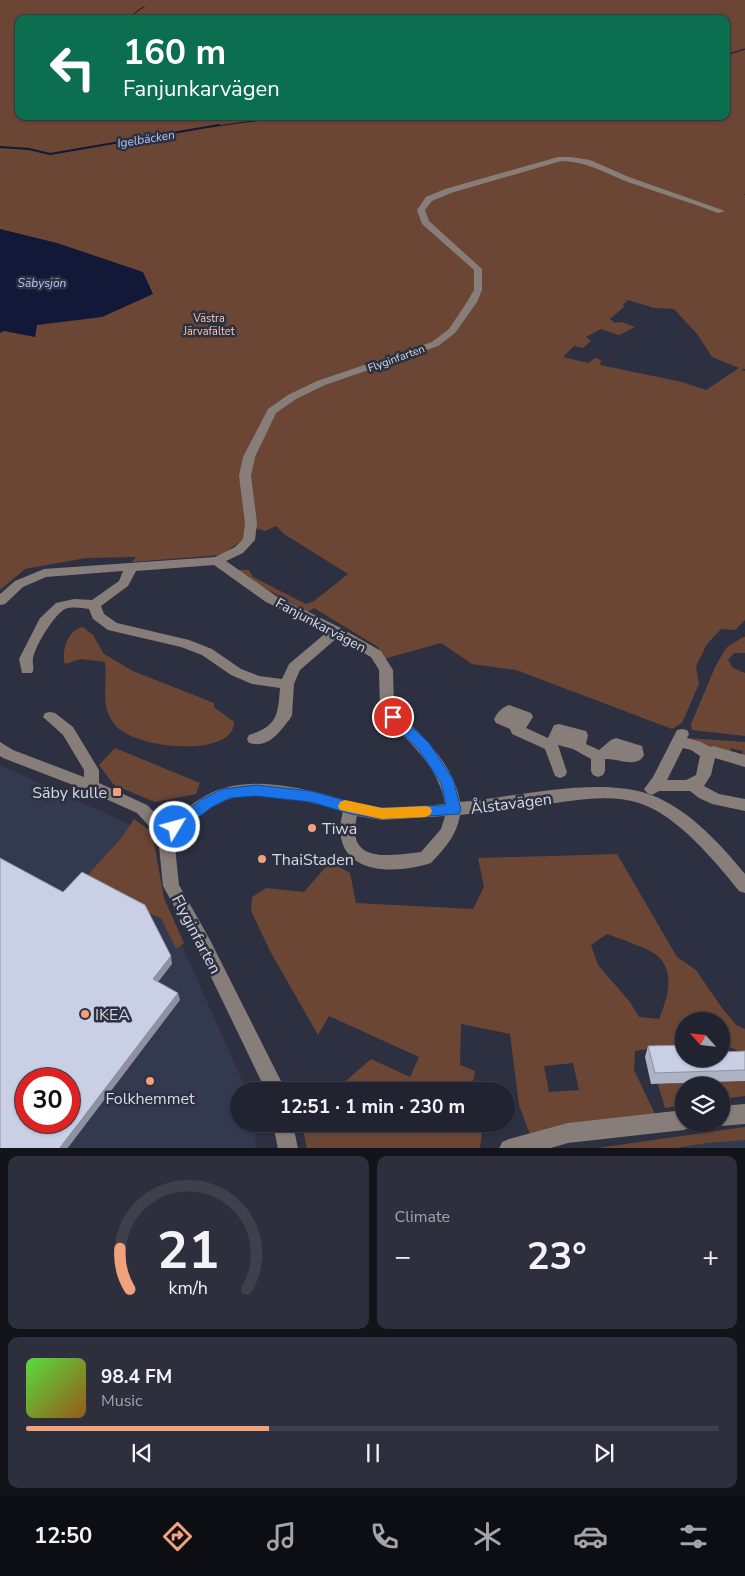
<!DOCTYPE html>
<html lang="en">
<head>
<meta charset="utf-8">
<style>
  :root { --surface:#212430; --page:#2d303c; --text:#f1f3f6; --muted:#a2a4ab; --line:#3e414c; --accent:#f1a17b }
  body { margin:0; font-family:"Nunito Sans",sans-serif; background:var(--page); color:var(--text); height:100vh; display:flex; flex-direction:column; font-size:19px; white-space:nowrap }
  * { box-sizing:border-box; margin:0 }
  p { font-size:16px; color:var(--muted) }
  .icon { flex:none; width:28px; height:28px; fill:none; stroke:currentColor; stroke-width:2; stroke-linecap:round; stroke-linejoin:round }
  .map { position:relative; height:1148px; overflow:hidden }
  .side { display:flex; flex-direction:column; gap:8px; padding:8px; background:#12141a; flex:1 }
  .side>* { flex:none }
  .top-card { position:absolute; left:15px; top:15px; width:715px; height:105px; border-radius:10px; box-shadow:0 1px 4px #0004,0 0 0 1px var(--line); background:#0b6e4f; color:#fff; overflow:hidden }
  .needle { width:32px; rotate:297deg }
  .buttons { position:absolute; left:675px; top:1012px; display:grid; gap:10px }
  .buttons a { display:grid; place-items:center; width:55px; height:55px; border-radius:50%; background:var(--surface); box-shadow:0 1px 4px #0004,0 0 0 1px var(--line); font-size:25px }
  .speed { position:absolute; left:15px; top:1068px; display:flex; gap:10px; font-size:25px; font-weight:700; text-align:center }
  .speed>* { display:grid; place-content:center; width:65px; height:65px; border-radius:50%; background:var(--surface); box-shadow:0 1px 4px #0004,0 0 0 1px var(--line); line-height:1 }
  .speed .limit { border:8px solid #d22; background:#fff; color:#111 }
  .pin { position:absolute; display:grid; place-items:center; width:42px; height:42px; color:#fff; margin:-21px; border:2px solid #fff; border-radius:50%; box-shadow:0 1px 5px #0007 }
  .me { position:absolute; width:55px; margin:-28px; rotate:53deg; stroke-linejoin:round; filter:drop-shadow(0 0 4px #0008) }
  .turn { display:flex; align-items:center; gap:18px; height:105px; padding:0 25px; font-size:22px }
  .turn .icon { width:65px; height:65px; stroke-width:2.5 }
  .turn b { display:block; font-size:35px; line-height:42px }
  .big { font-size:38px; font-weight:700; line-height:1.1 }
  .side .widget { flex:1; display:flex; flex-direction:column; justify-content:center; gap:8px; min-width:0; padding:0 18px; border-radius:10px; background:var(--page) }
  .side .dial { align-items:center; gap:0 }
  .dial svg { height:130px; overflow:visible; fill:none; stroke:var(--line); stroke-width:7; stroke-linecap:round; text-anchor:middle }
  .dial text { fill:var(--text); stroke:none }
  .song { display:flex; align-items:center; gap:15px }
  .cover { width:60px; height:60px; border-radius:8px; background:linear-gradient(135deg,hsl(110 70% 55%),hsl(30 70% 35%)) }
  .played { height:5px; border-radius:2px; background:linear-gradient(90deg,var(--accent) 35%,var(--line) 35%) }
  .keys { display:flex; justify-content:space-around; direction:ltr }
  .heat { display:flex; justify-content:space-between; align-items:center; font-size:28px; direction:ltr }
  .side .tiles { flex:1; display:grid; gap:8px; grid-template-columns:1fr 1fr }
  .widget:last-child { grid-column:span 2 }
  .trip { position:absolute; left:230px; top:1082px; width:285px; height:50px; border-radius:25px; background:var(--surface); box-shadow:0 1px 4px #0004,0 0 0 1px var(--line); font-weight:700; line-height:50px; text-align:center }
  .dock { display:flex; height:80px; justify-content:space-around; align-items:center; background:#0d0e13; color:var(--muted) }
  .dock .icon { width:35px; height:35px }
  .dock .selected { color:var(--accent) }
  .dock b { font-size:22px; color:var(--text) }
  .map>svg:first-child { display:block }
</style>
</head>
<body>
<div class="map">
<svg width="745" height="1149" viewBox="0 0 745 1149">
  <rect width="100%" height="100%" fill="#2c3040"/>
  <g fill="#33394f" fill-rule="evenodd">
    <path d="M0,765L140,829L163,903L247,1091H239V1124H254L256,1148L0,1149ZM26,1079H69V1121H26Z"/>
    <path d="M745,1131V1148H617Z"/>
  </g>
  <g fill="#6b4635" fill-rule="evenodd">
    <path d="M0,0H745V194L743,195H745V369H741L745,371V620L735,630L721,629L707,644L696,666L699,684L682,723L672,729L516,670L472,664L441,643L384,659L378,647L314,608L308,612L245,577L237,570H249L253,577L306,604L314,601L348,574L284,534L276,526L265,531L255,528L244,539L221,555L132,562L136,557L86,558L25,569L0,590ZM19,19H726V116H19ZM628,300L654,308L674,309L698,335L712,357L739,368L706,390L682,382L600,365L601,360L595,358L589,363L563,357L574,346L583,348L591,341L586,337L601,329L619,335L635,327L622,322L615,323L610,319L624,307L623,305Z"/>
    <path d="M83,627L93,635L104,654L133,671L214,703V707L234,722C235,758 135,750 115,725C99,705 108,685 105,662L81,659L65,664C61,651 68,629 83,627Z"/>
    <path d="M743,637H745V653H734L728,660L733,668L745,673V736L692,730L691,724L716,665L726,648Z"/>
    <path d="M688,738L745,742V755H742L743,751L731,748L729,754L688,742Z"/>
    <path d="M115,748L200,783L196,794L155,802L114,785L99,765Z"/>
    <path d="M134,819L152,832L164,898L184,943L176,949L161,918L146,912L84,879L123,836Z"/>
    <path d="M617,854L677,957L696,970L722,1008L736,1025L745,1029V1054L721,1043V1021H684V1043L635,1051L634,1070L656,1116L531,1137L519,1105L510,1034L461,1024L460,1065L475,1071L471,1091H326L347,1080L371,1059L410,1077L419,1057L329,1016L318,1035L270,951L251,911L252,897L266,888L304,892L330,862L350,873L356,903L473,909L484,887L478,858ZM607,934C618,938 650,949 658,956C676,974 667,999 659,1019L639,1017L630,1002L598,965L591,945ZM573,1063L579,1090L549,1092L544,1066Z"/>
    <path d="M745,1081V1096L721,1099V1086H710L709,1082Z"/>
    <path d="M701,1082L702,1086H684V1105L665,1108L658,1084Z"/>
    <path d="M302,1124H479L482,1132L480,1148L307,1149Z"/>
    <path d="M745,1127V1140L707,1143L675,1148H597Z"/>
  </g>
  <path fill="#121837" d="M0,229L57,243L143,272L153,294L102,317L37,325L35,337L4,331L0,333Z"/>
  <g fill="none" stroke-linecap="round" stroke-linejoin="round">
    <g stroke="#121837" stroke-width="1">
      <path d="M130,19L137,11L144,7"/>
      <path d="M726,55L745,49"/>
      <path d="M209,127L291,116"/>
    </g>
    <path stroke="#121837" stroke-width="2" d="M0,147L29,149L50,154L219,125"/>
    <g fill="#877d79" fill-rule="evenodd">
      <path d="M558,157H571L590,160L629,177L725,211L718,213C690,202 662,194 634,184C609,176 589,161 561,161L451,193L432,201L425,210L429,221L482,269V290L477,302L455,333L438,346L325,385L296,399L276,413L255,457L251,476L257,523L255,540L243,553L226,561L276,596L341,628L381,651L393,670L394,709C422,735 454,764 460,802C514,797 590,778 642,792C683,803 719,842 745,874V893L739,891C715,861 677,815 639,803C608,793 572,801 540,805C514,809 487,812 460,815C457,835 445,848 431,863C388,877 327,872 343,811C309,802 258,787 224,801C205,808 190,824 174,837L179,885L209,938L286,1091H266L197,948L163,886L158,836L137,813L86,790L3,758L0,756V742L13,750L84,777V770L63,735L43,717L45,713L50,712L55,713L73,727L99,770V783L147,805L167,825C180,814 192,803 207,795C243,776 287,785 324,794C341,799 358,805 376,807C398,810 423,806 445,804C440,774 420,752 399,731C393,725 384,719 380,711L379,670L371,657L337,638L300,670L294,684L292,715L290,719C279,732 269,749 249,743L247,739L249,735C277,726 278,716 280,688L252,684L231,675L202,655L181,647L108,630L93,619L89,609C82,608 72,606 65,609C53,616 36,645 33,658C32,664 35,668 32,673H22L19,659L40,618L56,603L74,599L92,600L119,581L123,571L46,577L23,587L5,604L0,605V594L15,581L44,569L215,557L235,547L243,539L245,523L239,476L243,457L268,409L288,395L317,381L432,342L449,329L467,302L474,290V270L422,224L417,210L426,197L445,189ZM214,565L266,602L327,632L289,664L282,679L259,676L241,669L212,649L189,640L117,623L104,614L101,606L128,586L136,571ZM357,816L382,820L445,816L441,829L421,852C389,856 345,864 357,816Z"/>
      <path d="M509,705L531,713L533,717L526,728L548,738L554,725L559,724L586,731L588,735L586,744L599,750L611,740L616,738L642,746L644,755C637,769 618,758 605,759V771L603,775L598,777L593,775L591,771V759L573,749L558,745L567,772L565,776L560,778L555,776L545,749L512,734L510,729L496,723L494,719C497,713 502,707 509,705Z"/>
      <path d="M682,729L687,730L689,734L687,738L701,742L710,747L713,746L745,755V767L715,758L711,775L704,786L719,794L745,799V811L712,804L699,798L690,791H659L652,795L647,793L644,789L653,777L677,730ZM683,748L691,750L700,756L696,775L686,780H667Z"/>
      <path d="M745,1104V1124L721,1126L716,1124H721V1106Z"/>
      <path d="M684,1110V1124H692L691,1127L684,1130L568,1143L547,1149H499L502,1142L509,1139L568,1123Z"/>
      <path d="M273,1124H293L298,1149H278Z"/>
    </g>
  </g>
  <path fill="#adb2c4" d="M683,1037H684V1059L745,1051V1081L651,1084L645,1057L648,1046L680,1045Z"/>
  <g fill="#8d91a0">
    <path d="M171,956L172,964L155,986L153,979Z"/>
    <path d="M178,993L180,1000L67,1149H59Z"/>
  </g>
  <g fill="#c9cfe4" stroke="#8d91a0" fill-rule="evenodd">
    <path d="M0,858L63,892L82,872L145,905L171,956L153,979L178,993L59,1149H0ZM26,1079H69V1121H26Z"/>
    <path d="M684,1045V1059H721V1052L745,1051V1070L655,1073L648,1046Z"/>
  </g>
  <path fill="#1a73e8" stroke="#114b97" d="M393,712L398,714L429,743L453,779L461,810L459,814L382,819L351,814L311,802L256,796L230,798L212,807L180,831L175,833L170,831L168,827L170,823L202,799L223,789L256,785L311,791L351,802L382,808L446,805L441,783L419,750L389,720L387,717L389,714Z"/>
  <path fill="#f59e0b" d="M345,800L382,808L425,806L430,807L432,811L430,815L425,817L382,819L340,810L338,806L340,802Z"/>
  <g fill="#f1a17b" stroke="#2c3040" stroke-width="2">
    <rect x="112" y="787" width="10" height="10" rx="2.5"/>
    <circle cx="312" cy="828" r="5"/>
    <circle cx="262" cy="859" r="5"/>
    <circle cx="85" cy="1014" r="5"/>
    <circle cx="150" cy="1081" r="5"/>
  </g>
  <g text-anchor="middle" stroke-width="5" stroke-linejoin="round" paint-order="stroke">
    <g font-size="11" fill="#ffc8ae" stroke="#2c3040">
      <text x="209" y="322">Västra<tspan x="209" dy="13">Järvafältet</tspan></text>
    </g>
    <g font-size="11" fill="#d6dae4" stroke="#2c3040">
      <text transform="translate(396 358) rotate(-20)" y="4">Flyginfarten</text>
    </g>
    <g font-size="12" font-style="italic" fill="#b6c5f7" stroke="#2c3040">
      <text transform="translate(146 139) rotate(-9)" y="4">Igelbäcken</text>
      <text x="42" y="287">Säbysjön</text>
    </g>
    <g font-size="14" fill="#d6dae4" stroke="#2c3040">
      <text transform="translate(321 625) rotate(28)" y="5">Fanjunkarvägen</text>
    </g>
    <g font-size="16" fill="#d6dae4" stroke="#2c3040" text-anchor="start">
      <text x="107" y="798" text-anchor="end">Säby kulle</text>
      <text x="322" y="834">Tiwa</text>
      <text x="272" y="865">ThaiStaden</text>
      <text x="95" y="1020">IKEA</text>
      <text x="150" y="1104" text-anchor="middle">Folkhemmet</text>
    </g>
    <g font-size="16" fill="#d6dae4" stroke="#2c3040">
      <text transform="translate(511 803) rotate(-7)" y="6">Ålstavägen</text>
      <text transform="translate(197 934) rotate(62)" y="6">Flyginfarten</text>
    </g>
  </g>
</svg>
<div class="buttons">
<a><svg class="needle" viewBox="-14 -14 28 28"><path d="M0-13l5 13h-10z" fill="#e53935"/><path d="M0 13l5-13h-10z" fill="#a2a4ab"/></svg></a>
<a><svg class="icon" aria-label="layers" viewBox="0 0 24 24"><path d="M12 4l9 5-9 5-9-5zM3 14l9 5 9-5"/></svg></a>
</div>
<div class="speed"><div class="limit">30</div></div>
<div class="pin" style="left:393px;top:717px;background:#d93025"><svg class="icon" aria-label="arrive" viewBox="0 0 24 24"><path d="M6 21V4h12l-3 4 3 4H6"/></svg></div>
<svg class="me" style="left:175px;top:827px" viewBox="-20 -20 40 40"><circle r="17" fill="#1a73e8" stroke="#fff" stroke-width="3"/><path d="M0-11L8 9 0 5-8 9z" fill="#fff"/></svg>
<div class="trip">12:51 · 1 min · 230 m</div>
<div class="top-card">
<div class="turn"><svg class="icon" aria-label="left" viewBox="0 0 24 24"><path d="M17 20v-9H6M10 6l-5 5 5 5"/></svg><div><b>160 m</b>Fanjunkarvägen</div></div>
</div>
</div>
<section class="side">
<div class="tiles">
<div class="widget dial"><svg viewBox="0 0 100 80">
<path d="M14 69A42 42 0 1 1 86 69"/>
<path d="M14 69A42 42 0 0 1 8 44" stroke="#f1a17b"/>
<text x="50" y="56" font-size="32" font-weight="700">21</text>
<text x="50" y="72" font-size="11">km/h</text>
</svg></div>
<div class="widget"><p>Climate</p>
<div class="heat"><a>−</a><b class="big">23°</b><a>+</a></div>
</div>
<div class="widget">
<div class="song"><i class="cover"></i><div><b>98.4 FM</b><p>Music</p></div></div>
<div class="played"></div>
<div class="keys"><svg class="icon" aria-label="previous" viewBox="0 0 24 24"><path d="M18 5L8 12l10 7zM5 5v14"/></svg><svg class="icon" aria-label="pause" viewBox="0 0 24 24"><path d="M8 5v14M16 5v14"/></svg><svg class="icon" aria-label="next" viewBox="0 0 24 24"><path d="M6 5l10 7-10 7zM19 5v14"/></svg></div>
</div>
</div>
</section>
<nav class="dock">
<b>12:50</b>
<svg class="icon selected" aria-label="directions" viewBox="0 0 24 24"><path d="M12 3l9 9-9 9-9-9zM9 14v-3h6M13 9l2 2-2 2"/></svg>
<svg class="icon" aria-label="music" viewBox="0 0 24 24"><path d="M9 18V5l10-2v13"/><circle cx="6" cy="18" r="3"/><circle cx="16" cy="16" r="3"/></svg>
<svg class="icon" aria-label="phone" viewBox="0 0 24 24"><path d="M5 4h4l2 5-3 2q2 4 5 5l2-3 5 2v4C11 20 4 13 5 4z"/></svg>
<svg class="icon" aria-label="climate" viewBox="0 0 24 24"><path d="M12 3v18M4 7l16 10M4 17L20 7"/></svg>
<svg class="icon" aria-label="car" viewBox="0 0 24 24"><path d="M5 17H2v-5l4-1 3-4h7l3 4 3 1v5h-3M9 17h6M6 11h13"/><circle cx="7" cy="17" r="2"/><circle cx="17" cy="17" r="2"/></svg>
<svg class="icon" aria-label="filters" viewBox="0 0 24 24"><path d="M4 7h16M4 17h16"/><circle cx="9" cy="7" r="2"/><circle cx="15" cy="17" r="2"/></svg>
</nav>
</body>
</html>
